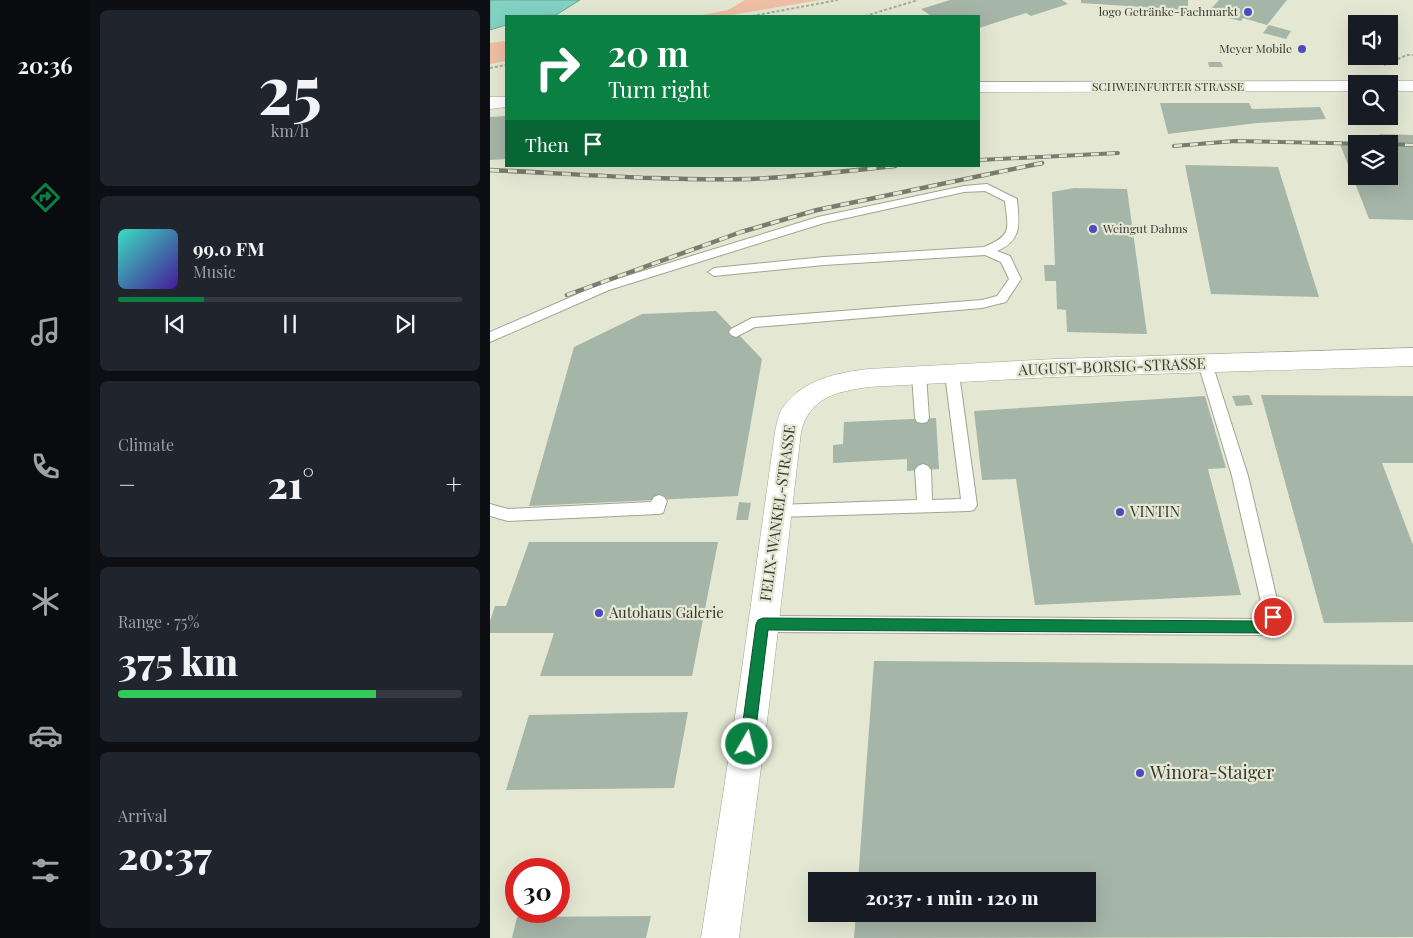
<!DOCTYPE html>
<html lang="en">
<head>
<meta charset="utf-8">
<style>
  :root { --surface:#171b24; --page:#20242c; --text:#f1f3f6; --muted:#9ea1a6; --line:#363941; --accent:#0b8043 }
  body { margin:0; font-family:"Playfair Display",serif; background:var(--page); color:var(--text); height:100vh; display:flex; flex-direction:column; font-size:19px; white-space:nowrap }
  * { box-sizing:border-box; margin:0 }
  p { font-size:16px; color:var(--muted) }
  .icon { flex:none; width:28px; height:28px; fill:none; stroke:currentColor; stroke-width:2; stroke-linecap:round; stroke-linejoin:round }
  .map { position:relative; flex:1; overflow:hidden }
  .sheet { display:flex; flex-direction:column; gap:10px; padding:10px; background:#0d0f14; width:400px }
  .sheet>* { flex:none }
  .guide { position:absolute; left:15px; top:15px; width:475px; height:152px; border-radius:0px; box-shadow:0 5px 20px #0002; background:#0b8043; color:#fff; overflow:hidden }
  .tools { position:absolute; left:858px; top:15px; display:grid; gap:10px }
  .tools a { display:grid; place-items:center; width:50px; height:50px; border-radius:0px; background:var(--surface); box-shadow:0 5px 20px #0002; font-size:25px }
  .speed { position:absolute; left:15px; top:858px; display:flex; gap:10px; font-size:25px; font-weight:700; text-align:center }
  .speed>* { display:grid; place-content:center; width:65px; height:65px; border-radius:50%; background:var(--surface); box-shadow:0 5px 20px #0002; line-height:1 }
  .speed .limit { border:8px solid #d22; background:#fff; color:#111 }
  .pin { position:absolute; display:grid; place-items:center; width:42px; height:42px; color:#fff; margin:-21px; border:2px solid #fff; border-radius:50%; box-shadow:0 1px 5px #0007 }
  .me { position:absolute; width:55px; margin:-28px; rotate:8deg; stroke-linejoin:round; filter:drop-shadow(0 0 4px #0008) }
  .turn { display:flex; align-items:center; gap:18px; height:105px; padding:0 20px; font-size:22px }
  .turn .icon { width:65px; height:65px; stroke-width:2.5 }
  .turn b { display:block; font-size:35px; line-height:42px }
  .then { display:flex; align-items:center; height:48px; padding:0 20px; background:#0003; gap:10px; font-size:19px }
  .big { font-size:38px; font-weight:800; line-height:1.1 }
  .sheet .tile { flex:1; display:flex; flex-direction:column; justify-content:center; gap:8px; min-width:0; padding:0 18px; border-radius:8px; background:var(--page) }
  .sheet .dial { align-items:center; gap:0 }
  .dial b { font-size:65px; line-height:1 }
  .song { display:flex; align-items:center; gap:15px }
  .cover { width:60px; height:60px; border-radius:8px; background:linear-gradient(135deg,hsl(170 70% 55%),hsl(260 70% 35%)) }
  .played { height:5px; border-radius:2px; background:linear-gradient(90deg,var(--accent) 25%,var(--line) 25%) }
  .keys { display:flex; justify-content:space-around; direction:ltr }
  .heat { display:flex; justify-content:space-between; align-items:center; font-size:28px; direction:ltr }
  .charge { height:8px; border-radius:4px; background:linear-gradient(90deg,#34c759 75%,var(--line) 0) }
  .trip { position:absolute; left:318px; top:872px; width:288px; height:50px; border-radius:0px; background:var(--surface); box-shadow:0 5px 20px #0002; font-weight:800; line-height:50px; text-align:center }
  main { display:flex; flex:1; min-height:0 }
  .dock { display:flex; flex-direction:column; width:90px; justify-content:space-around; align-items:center; background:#090b0e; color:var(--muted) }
  .dock .icon { width:35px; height:35px }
  .dock .current { color:var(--accent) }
  .dock b { font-size:22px; color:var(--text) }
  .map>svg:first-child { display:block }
</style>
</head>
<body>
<main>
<nav class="dock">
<b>20:36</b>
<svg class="icon current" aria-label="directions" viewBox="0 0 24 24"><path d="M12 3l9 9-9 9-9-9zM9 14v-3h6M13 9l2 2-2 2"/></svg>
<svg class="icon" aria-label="music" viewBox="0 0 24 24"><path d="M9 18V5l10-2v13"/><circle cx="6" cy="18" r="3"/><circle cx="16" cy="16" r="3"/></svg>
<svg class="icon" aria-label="phone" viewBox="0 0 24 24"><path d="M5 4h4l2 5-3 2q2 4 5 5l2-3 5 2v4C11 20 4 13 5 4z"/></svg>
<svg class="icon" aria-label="climate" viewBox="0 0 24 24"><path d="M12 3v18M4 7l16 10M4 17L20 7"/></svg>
<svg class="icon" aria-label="car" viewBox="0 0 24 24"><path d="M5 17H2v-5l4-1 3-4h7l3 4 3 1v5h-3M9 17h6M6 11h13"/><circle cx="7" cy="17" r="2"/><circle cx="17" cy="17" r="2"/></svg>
<svg class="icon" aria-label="filters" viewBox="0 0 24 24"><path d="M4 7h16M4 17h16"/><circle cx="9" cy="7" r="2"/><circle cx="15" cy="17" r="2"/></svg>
</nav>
<section class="sheet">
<div class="tile dial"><b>25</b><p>km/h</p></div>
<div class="tile">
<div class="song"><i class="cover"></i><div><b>99.0 FM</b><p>Music</p></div></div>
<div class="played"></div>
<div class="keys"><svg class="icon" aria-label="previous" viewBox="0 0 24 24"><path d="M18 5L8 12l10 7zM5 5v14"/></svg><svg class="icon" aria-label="pause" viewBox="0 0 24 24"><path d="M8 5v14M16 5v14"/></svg><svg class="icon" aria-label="next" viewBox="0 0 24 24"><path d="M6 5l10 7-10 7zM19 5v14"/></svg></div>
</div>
<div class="tile"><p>Climate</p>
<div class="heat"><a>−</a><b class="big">21°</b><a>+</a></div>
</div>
<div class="tile"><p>Range · 75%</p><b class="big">375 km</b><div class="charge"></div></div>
<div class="tile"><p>Arrival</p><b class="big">20:37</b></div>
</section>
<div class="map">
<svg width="923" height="938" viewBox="0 0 923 938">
  <rect width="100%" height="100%" fill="#e4e8d3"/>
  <g fill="#eebfa4">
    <path d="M255,0H330L235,16H207L238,10Z"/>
    <path d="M16,41V61L0,64V43Z"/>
  </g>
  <path fill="#83d2c3" stroke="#6ca497" d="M0,0H90L66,15L16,16V25L0,30Z"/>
  <g fill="#a5b5a7">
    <path d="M460,0H572L578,4L541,16L536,13L489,28V16H441L431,9Z"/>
    <path d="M591,0H698V10L591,3Z"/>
    <path d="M729,0H797L777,25L753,18L751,21L733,17L736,14L720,10Z"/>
    <path d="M779,25L801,31L796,39L773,33Z"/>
    <path d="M718,62H731L733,67H719Z"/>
    <path d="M670,103H759L762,109L830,107L836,119L767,123L678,134Z"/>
    <path d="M16,116V159L0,160V117Z"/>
    <path d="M889,134L923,135V220L879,219L850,144L866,145V176H899V144H894Z"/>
    <path d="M695,165L788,167L829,297L721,294Z"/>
    <path d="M584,188L637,189L657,334L577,332L576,310L567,309L566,281H555L554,265H565L562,192Z"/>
    <path d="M226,311L272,359L248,496L39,506L84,347L152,314Z"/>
    <path d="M759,395L763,405L746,406L742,396Z"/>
    <path d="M771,395L923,396V463H892L923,545V622L834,623Z"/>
    <path d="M715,396L736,468L718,469L751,595L545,605L526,479L492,480L484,411Z"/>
    <path d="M446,418L449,469L417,471V459L343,463V445L353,444L354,422Z"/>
    <path d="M249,502L261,503L258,520H246Z"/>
    <path d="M39,542H228L202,676H50L64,633H0V621L5,606H16Z"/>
    <path d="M384,661L923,665V937L364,938L366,914H596V881H368Z"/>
    <path d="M198,712L184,788L16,790L39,715Z"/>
    <path d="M161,916L156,938H22L27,917Z"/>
  </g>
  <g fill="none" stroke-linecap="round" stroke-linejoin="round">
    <g stroke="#a0a490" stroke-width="2">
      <g id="service">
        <path d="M497,184L527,199C529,223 533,240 507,251L520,256L531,279L516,302L492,308L265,327L246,337L241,335L239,332L241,329L262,318L492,300L507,296L519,279L511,262L495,255L334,265L224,276L218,272L224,268L334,257L494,247C523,235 518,229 515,201L495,191L474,192L334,223L119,290L0,342V332L111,284L328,217L474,186Z"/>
        <path d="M715,358L720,360L722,363L758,476L791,617L779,633L773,635L273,632L267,629L264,624L267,619L273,616L769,619L774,615L742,476L708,363L710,360Z"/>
        <path d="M462,369L467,370L469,374L487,505L484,510L479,511L287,517L281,516L279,511L281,506L287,505L427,500L425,470L428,466L433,464L438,466L441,470L442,500L471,499L455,374L457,370Z"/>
        <path d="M429,370L434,371L436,375L439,418L437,422L432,423L427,422L425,418L422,375L424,371Z"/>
        <path d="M169,495L174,497L177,501L173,513L168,514L18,521L0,516V504L18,509L161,502L164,497Z"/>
      </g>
    </g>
    <g stroke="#a0a490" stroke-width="1">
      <path id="minor" d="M923,348V366L565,377L378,387C346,392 320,397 311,432L281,690L249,938H211L249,690L285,432C287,424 288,413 294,406C314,379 347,373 378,369L565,359Z"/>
    </g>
    <g stroke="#a0a490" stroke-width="1">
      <g id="secondary">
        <path d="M866,81L874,84H866V91L489,92V82Z"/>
        <path d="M899,81H923V91H899V84H891Z"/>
        <path d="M0,97H16V107L0,109Z"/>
      </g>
    </g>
    <g stroke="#a9ac9c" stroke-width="2" stroke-dasharray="3 2" stroke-linecap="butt">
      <path d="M262,16L348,0"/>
      <path d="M375,16L428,0"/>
      <path d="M894,65L917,55H923"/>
      <path d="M0,68L16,65"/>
    </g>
    <use href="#service" fill="#fff" fill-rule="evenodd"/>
    <use href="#minor" fill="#fff" fill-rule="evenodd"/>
    <use href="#secondary" fill="#fff" fill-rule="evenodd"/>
    <g stroke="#797c6f" stroke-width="4">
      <g id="rail-far1">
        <path d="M899,144L923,145"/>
        <path d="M684,146L745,141L883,144"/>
        <path d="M489,160L628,153"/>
        <path d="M549,164L552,163"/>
      </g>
    </g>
    <g stroke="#797c6f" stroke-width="4.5">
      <g id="rail">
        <path d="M0,170C87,174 174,181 261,179C309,177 357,171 405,166"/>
        <path d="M77,295L251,232L327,210L552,163"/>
      </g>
    </g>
    <use href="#rail-far1" stroke="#e4e8d3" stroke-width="2.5" stroke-dasharray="8" stroke-linecap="butt"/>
    <use href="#rail" stroke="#e4e8d3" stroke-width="3" stroke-dasharray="9" stroke-linecap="butt"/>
  </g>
  <path fill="#0b8043" stroke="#07532c" d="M783,611L788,613L790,617L778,631L774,633L278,630L264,744L262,749L257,751L252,749L250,744L266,624L268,620L273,618L771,621L779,613Z"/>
  <g fill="#4c4ac0" stroke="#e4e8d3" stroke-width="2">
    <circle cx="758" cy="12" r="5"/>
    <circle cx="812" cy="49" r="5"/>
    <circle cx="603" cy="229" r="5"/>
    <circle cx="630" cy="512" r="5"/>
    <circle cx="109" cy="613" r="5"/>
    <circle cx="650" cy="773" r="5"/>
  </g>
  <g text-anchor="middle" stroke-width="4.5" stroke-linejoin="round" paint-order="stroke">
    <g font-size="12" fill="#373931" stroke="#e4e8d3" text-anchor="end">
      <text x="748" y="16">logo Getränke-Fachmarkt</text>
      <text x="802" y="53">Meyer Mobile</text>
      <text x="613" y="233" text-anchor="start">Weingut Dahms</text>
    </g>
    <g font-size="12" fill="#373931" stroke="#e4e8d3">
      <text x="678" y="91">SCHWEINFURTER STRASSE</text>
    </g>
    <g font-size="15" fill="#373931" stroke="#e4e8d3">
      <text transform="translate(622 367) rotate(-2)" y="5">AUGUST-BORSIG-STRASSE</text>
      <text transform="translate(288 513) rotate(-82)" y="5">FELIX-WANKEL-STRASSE</text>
    </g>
    <g font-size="15" fill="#373931" stroke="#e4e8d3" text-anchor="start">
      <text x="640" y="517">VINTIN</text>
      <text x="119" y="618">Autohaus Galerie</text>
    </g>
    <g font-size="18" fill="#373931" stroke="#e4e8d3" text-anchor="start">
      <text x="660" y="779">Winora-Staiger</text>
    </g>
  </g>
</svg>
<div class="tools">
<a><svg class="icon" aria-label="sound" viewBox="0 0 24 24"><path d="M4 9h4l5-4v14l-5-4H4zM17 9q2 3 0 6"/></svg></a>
<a><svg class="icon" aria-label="search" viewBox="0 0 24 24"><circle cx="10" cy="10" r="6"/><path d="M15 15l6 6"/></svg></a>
<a><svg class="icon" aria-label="layers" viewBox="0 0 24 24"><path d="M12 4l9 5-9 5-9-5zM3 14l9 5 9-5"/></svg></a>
</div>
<div class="speed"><div class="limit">30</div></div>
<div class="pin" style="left:783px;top:617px;background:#d93025"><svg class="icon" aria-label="arrive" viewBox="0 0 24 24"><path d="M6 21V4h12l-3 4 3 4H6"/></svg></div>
<svg class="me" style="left:257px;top:744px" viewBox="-20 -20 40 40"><circle r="17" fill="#0b8043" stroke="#fff" stroke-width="3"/><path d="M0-11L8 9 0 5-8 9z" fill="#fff"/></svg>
<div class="trip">20:37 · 1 min · 120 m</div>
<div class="guide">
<div class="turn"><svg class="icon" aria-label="right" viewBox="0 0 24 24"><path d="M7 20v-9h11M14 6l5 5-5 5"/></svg><div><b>20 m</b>Turn right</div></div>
<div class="then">Then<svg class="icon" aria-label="arrive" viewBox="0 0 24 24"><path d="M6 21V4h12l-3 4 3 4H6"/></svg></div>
</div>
</div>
</main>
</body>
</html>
